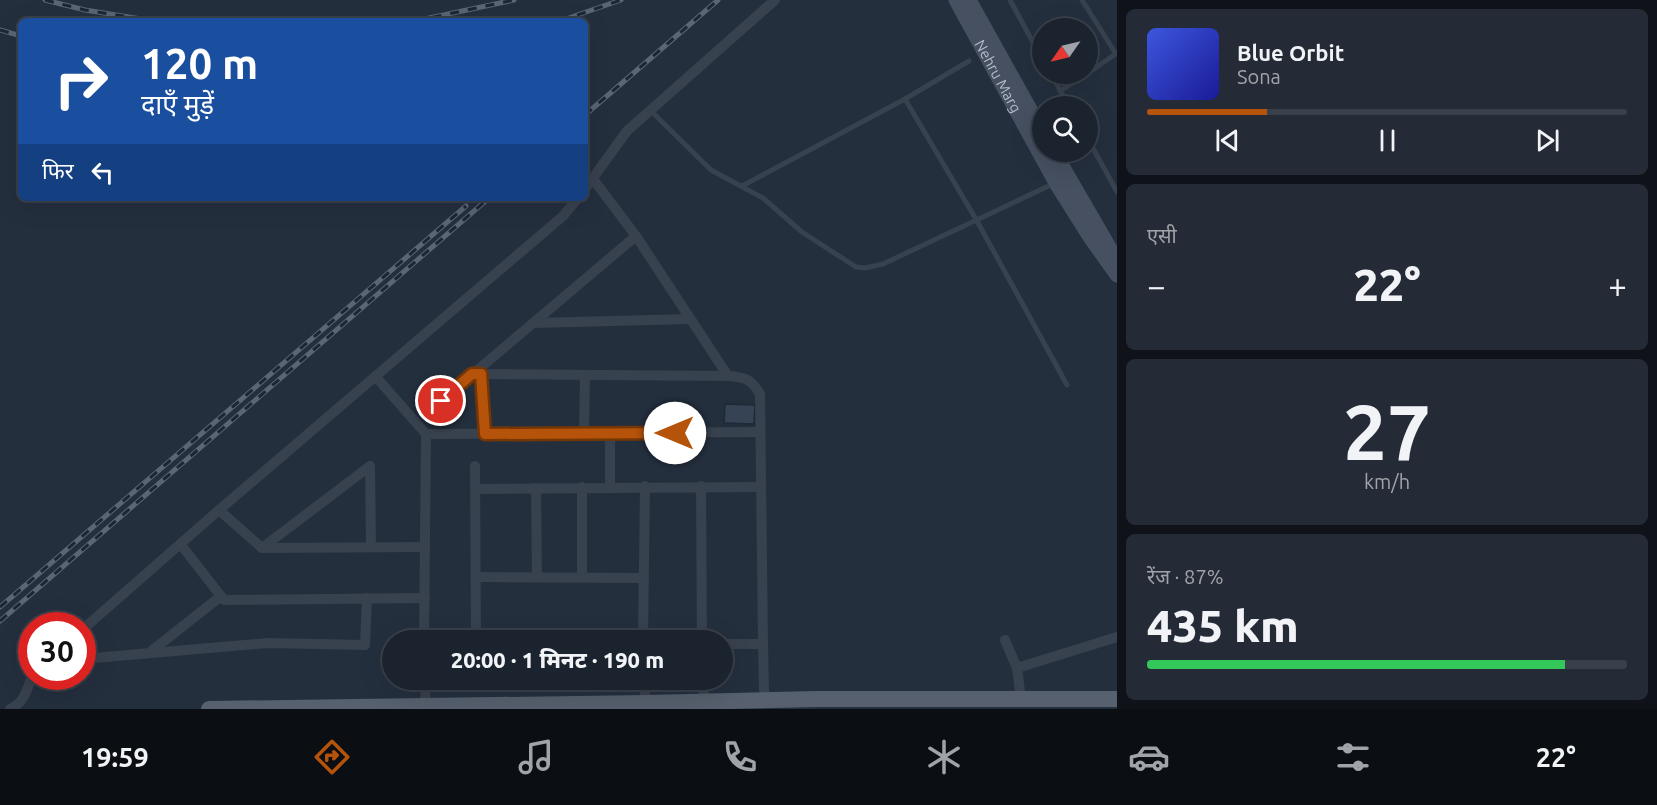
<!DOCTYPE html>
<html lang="hi">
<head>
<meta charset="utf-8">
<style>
  :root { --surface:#1b232e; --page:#242b36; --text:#f1f3f6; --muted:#a0a4aa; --line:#39404a; --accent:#b45309 }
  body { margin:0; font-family:Ubuntu,"Noto Sans Devanagari",sans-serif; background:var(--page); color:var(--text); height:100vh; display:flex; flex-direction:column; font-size:22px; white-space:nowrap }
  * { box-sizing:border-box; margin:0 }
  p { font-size:20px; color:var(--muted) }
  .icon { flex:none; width:33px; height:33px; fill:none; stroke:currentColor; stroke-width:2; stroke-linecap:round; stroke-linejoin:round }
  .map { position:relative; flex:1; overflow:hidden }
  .details { display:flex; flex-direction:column; gap:9px; padding:9px; background:#0f1319; width:540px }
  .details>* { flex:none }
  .hud { position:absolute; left:18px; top:18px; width:570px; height:183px; border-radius:9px; box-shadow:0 6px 24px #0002,0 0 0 2px var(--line); background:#1a4fa0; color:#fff; overflow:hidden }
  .needle { width:39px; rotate:236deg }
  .controls { position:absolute; left:1032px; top:18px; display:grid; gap:12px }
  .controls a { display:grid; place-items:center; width:66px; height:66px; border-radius:50%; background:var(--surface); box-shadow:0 6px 24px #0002,0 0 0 2px var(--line); font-size:30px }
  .speed { position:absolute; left:18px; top:612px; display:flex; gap:12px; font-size:30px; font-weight:700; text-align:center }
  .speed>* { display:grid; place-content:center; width:78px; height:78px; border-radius:50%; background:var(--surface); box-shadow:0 6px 24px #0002,0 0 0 2px var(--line); line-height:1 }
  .speed .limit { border:9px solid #d22; background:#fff; color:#111 }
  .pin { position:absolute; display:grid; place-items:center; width:51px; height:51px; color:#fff; margin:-26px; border:3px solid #fff; border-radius:50%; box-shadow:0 2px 6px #0007 }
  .me { position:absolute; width:66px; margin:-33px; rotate:270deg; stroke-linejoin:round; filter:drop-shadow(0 0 4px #0008) }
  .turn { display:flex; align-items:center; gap:21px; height:126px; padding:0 24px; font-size:27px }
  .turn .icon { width:78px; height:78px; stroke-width:2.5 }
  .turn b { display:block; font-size:42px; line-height:51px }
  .then { display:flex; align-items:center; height:57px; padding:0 24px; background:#0003; gap:12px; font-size:22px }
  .big { font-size:45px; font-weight:800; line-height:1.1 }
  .details .widget { flex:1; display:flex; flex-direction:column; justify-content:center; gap:9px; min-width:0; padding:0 21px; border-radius:9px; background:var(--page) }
  .details .dial { align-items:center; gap:0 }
  .dial b { font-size:78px; line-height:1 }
  .song { display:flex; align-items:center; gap:18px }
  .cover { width:72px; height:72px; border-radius:9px; background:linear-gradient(135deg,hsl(230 70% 55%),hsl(240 70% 35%)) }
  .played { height:6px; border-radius:3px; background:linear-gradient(90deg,var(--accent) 25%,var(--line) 25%) }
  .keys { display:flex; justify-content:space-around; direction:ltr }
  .heat { display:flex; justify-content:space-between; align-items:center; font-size:33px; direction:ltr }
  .charge { height:9px; border-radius:4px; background:linear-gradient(90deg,#34c759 87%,var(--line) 0) }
  .trip { position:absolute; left:382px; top:630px; width:351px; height:60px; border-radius:30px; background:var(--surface); box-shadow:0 6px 24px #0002,0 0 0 2px var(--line); font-weight:800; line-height:60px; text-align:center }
  .tab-bar { display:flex; height:96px; justify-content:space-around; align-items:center; background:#0b0e12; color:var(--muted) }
  .tab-bar .icon { width:42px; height:42px }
  .tab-bar .active { color:var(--accent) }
  .tab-bar b { font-size:27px; color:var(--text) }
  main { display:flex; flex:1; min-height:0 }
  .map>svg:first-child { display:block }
</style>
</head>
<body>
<main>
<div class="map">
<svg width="1117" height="709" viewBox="0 0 1117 709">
  <rect width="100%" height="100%" fill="#242f3e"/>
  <path fill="#364354" stroke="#1f2835" stroke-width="1.5" d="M725,404L755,405L754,424L724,423Z"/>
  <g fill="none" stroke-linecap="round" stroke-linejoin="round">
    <g stroke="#38414e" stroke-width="5">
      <path d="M1010,0L1042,59"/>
      <path d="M1082,0L1116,54"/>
      <path d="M1088,73L1117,53"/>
      <path d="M1051,74L1069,106"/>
      <path d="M1060,91L1087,74"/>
      <path d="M905,99L977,221L1067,385"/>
      <path d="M651,111L711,170L763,198L802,232L856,267L865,268L883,264L1055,183"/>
      <path d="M1088,139L1117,192"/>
      <path d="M742,186L905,99L969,61"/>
    </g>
    <g stroke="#38414e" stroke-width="10">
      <path d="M593,179L636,236L728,376C745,377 751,379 760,394L763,644L764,690L766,700"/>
      <path d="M585,189L627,131L775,0"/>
      <path d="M533,323L690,319"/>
      <path d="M473,374L728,376"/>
      <path d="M481,374L485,433"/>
      <path d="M376,377L426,434L760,432"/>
      <path d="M441,401L636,236"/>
      <path d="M584,433L585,375"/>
      <path d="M475,466L476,640"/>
      <path d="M701,486L702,640"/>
      <path d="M582,487V577"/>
      <path d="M610,487V433"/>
      <path d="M536,488L537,577"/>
      <path d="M475,489L761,487"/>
      <path d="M219,510L262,548L425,547"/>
      <path d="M181,545L224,600L425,598"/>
      <path d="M262,548L370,466L371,547"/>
      <path d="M476,577L644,578"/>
      <path d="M82,630L219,510L563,216L578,198"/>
      <path d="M424,640L426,434"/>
      <path d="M643,640L645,486"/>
      <path d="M1005,640L1017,668L1021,699"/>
      <path d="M723,644H763"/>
      <path d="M149,653L221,596"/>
      <path d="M82,659L268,643L365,645L367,598"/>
      <path d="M1017,668L1117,637"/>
      <path d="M645,680V703"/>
      <path d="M703,680L704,702"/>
      <path d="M425,706L426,680"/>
      <path d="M10,709C24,703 27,690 32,676"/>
    </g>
    <g stroke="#465061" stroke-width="15">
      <path id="s1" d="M956,0L1056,183L1090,237L1117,275"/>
      <path d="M969,0L1042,131"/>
      <path d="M1054,152L1117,261"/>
    </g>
    <path stroke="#56606e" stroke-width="16" d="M209,709L645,703L818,699H1117"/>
    <g stroke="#5a6575" stroke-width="5">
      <g id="rail">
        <path d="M45,0L85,10L154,21"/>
        <path d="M415,21L514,0"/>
        <path d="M560,21L621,0"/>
        <path d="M0,30L21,36"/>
        <path d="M585,115L718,0"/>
        <path d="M0,607L466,206"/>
        <path d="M0,621L489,198"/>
      </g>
    </g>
    <use href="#rail" stroke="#1d2633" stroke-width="3" stroke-dasharray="9" stroke-linecap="butt"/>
  </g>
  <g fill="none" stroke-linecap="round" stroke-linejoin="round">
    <g stroke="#753606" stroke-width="15">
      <path id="route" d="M441,401L472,374H481L485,434L675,433"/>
    </g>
    <use href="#route" stroke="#b45309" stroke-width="10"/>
  </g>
  <g text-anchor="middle" stroke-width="6" stroke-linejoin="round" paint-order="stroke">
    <g font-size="15" fill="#b4bcc9" stroke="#1d2633">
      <text dy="5" stroke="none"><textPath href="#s1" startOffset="87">Nehru Marg</textPath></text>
    </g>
  </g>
</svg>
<div class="controls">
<a><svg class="needle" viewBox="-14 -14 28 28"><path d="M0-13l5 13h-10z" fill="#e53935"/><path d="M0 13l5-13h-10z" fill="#a0a4aa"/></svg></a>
<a><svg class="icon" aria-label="search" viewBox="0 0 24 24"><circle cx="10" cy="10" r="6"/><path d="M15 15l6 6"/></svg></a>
</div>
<div class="speed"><div class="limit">30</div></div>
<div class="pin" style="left:441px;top:401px;background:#d93025"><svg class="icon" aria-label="arrive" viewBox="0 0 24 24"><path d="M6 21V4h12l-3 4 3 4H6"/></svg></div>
<svg class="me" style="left:675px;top:433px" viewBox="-20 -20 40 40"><circle r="19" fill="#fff"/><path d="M0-13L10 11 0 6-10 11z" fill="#b45309"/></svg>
<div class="trip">20:00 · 1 मिनट · 190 m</div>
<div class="hud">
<div class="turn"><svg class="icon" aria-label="right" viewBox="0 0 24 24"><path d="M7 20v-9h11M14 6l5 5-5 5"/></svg><div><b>120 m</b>दाएँ मुड़ें</div></div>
<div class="then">फिर<svg class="icon" aria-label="left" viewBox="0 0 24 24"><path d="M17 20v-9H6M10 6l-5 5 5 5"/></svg></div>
</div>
</div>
<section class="details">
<div class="widget">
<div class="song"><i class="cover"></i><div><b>Blue Orbit</b><p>Sona</p></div></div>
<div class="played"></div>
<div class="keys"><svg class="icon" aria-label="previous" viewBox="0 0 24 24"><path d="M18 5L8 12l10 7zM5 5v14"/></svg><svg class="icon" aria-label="pause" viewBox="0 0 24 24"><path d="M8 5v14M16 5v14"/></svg><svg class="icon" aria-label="next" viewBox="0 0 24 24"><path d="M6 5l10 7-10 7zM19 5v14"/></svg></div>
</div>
<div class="widget"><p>एसी</p>
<div class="heat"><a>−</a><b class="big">22°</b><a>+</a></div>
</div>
<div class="widget dial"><b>27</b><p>km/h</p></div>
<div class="widget"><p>रेंज · 87%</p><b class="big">435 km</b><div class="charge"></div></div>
</section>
</main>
<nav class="tab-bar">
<b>19:59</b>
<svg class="icon active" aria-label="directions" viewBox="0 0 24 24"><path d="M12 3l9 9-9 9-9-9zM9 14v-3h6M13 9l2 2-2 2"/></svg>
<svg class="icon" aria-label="music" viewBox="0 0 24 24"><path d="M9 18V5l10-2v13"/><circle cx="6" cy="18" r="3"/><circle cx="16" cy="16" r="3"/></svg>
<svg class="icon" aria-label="phone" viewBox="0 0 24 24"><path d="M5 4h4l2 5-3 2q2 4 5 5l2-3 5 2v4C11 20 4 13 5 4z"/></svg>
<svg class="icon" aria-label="climate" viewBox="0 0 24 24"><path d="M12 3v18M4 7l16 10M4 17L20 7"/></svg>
<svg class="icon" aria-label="car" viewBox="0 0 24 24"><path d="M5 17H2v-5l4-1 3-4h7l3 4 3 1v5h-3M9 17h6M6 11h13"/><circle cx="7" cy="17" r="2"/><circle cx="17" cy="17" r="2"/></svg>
<svg class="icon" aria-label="filters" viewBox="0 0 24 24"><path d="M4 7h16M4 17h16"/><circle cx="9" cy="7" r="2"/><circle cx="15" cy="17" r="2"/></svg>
<b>22°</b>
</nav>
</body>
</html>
